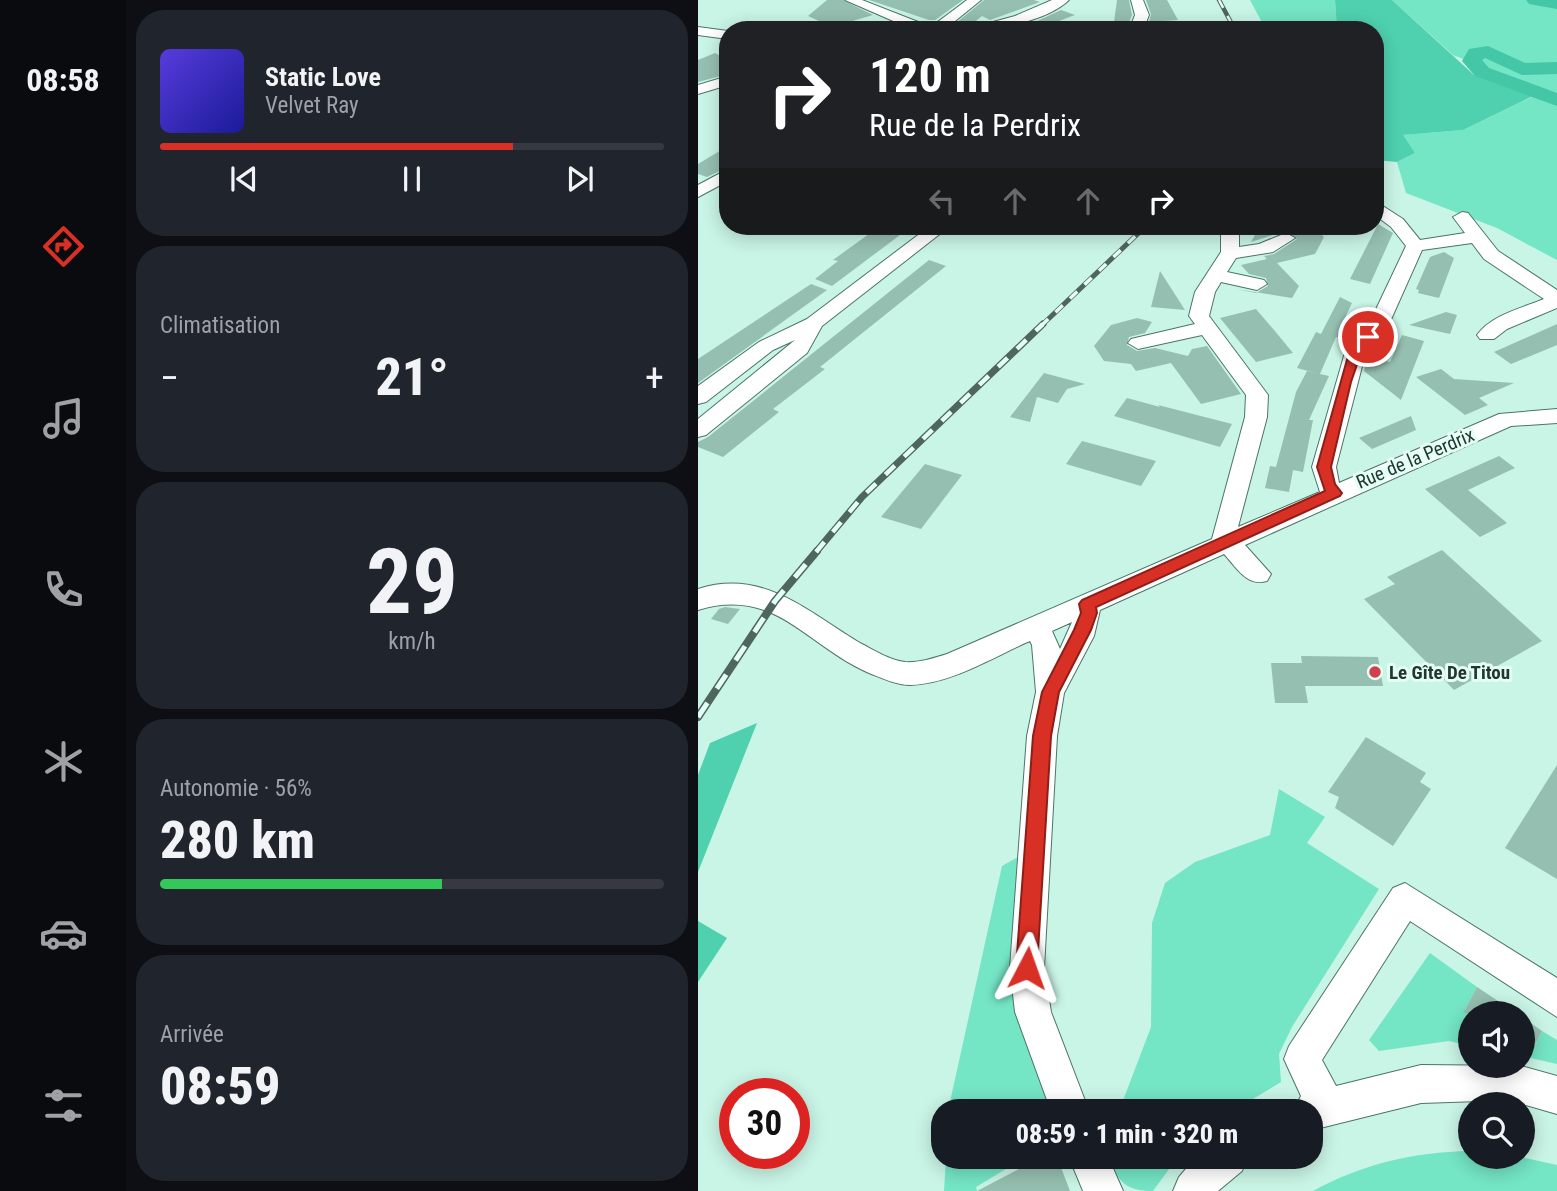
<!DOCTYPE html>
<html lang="fr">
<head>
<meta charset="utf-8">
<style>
  :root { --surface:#171b24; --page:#20242c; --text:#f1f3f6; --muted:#9ea1a6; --line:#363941; --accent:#d93025 }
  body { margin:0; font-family:"Roboto Condensed",sans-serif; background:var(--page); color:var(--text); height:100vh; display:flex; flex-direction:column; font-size:26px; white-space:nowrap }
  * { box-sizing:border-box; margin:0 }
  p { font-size:23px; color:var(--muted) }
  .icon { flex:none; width:38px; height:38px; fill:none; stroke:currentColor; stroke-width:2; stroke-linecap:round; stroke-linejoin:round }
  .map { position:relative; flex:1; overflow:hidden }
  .details { display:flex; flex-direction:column; gap:10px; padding:10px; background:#0d0f14; width:572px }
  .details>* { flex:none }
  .banner { position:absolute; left:21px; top:21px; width:665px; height:214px; border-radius:28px; box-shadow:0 4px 18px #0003; background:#202124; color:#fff; overflow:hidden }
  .buttons { position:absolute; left:760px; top:1001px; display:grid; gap:14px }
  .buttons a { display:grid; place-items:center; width:77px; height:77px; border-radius:50%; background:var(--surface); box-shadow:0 4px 18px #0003; font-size:35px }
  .speed { position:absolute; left:21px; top:1078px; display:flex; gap:14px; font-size:35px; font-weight:700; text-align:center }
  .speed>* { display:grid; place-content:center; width:91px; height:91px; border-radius:50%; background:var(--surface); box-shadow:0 4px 18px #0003; line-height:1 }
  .speed .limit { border:10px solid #d22; background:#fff; color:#111 }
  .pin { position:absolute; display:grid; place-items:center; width:60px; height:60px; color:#fff; margin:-30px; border:4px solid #fff; border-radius:50%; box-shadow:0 2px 7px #0007 }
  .me { position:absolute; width:77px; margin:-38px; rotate:4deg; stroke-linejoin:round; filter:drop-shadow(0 0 5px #0008) }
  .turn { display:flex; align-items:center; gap:24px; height:147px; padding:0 35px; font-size:32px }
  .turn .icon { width:91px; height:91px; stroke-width:2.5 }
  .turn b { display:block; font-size:49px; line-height:60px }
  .lanes { display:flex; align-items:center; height:66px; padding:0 35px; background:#0003; justify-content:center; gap:35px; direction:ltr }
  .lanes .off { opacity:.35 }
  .big { font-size:52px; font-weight:800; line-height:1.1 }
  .details .widget { flex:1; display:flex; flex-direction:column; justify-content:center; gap:10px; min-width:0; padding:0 24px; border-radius:28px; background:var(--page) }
  .details .dial { align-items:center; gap:0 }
  .dial b { font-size:91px; line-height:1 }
  .song { display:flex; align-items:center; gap:21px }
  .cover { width:84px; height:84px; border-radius:10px; background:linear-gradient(135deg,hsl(250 70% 55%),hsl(240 70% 35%)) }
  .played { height:7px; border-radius:4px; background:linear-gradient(90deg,var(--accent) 70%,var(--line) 70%) }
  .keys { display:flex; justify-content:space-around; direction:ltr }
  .heat { display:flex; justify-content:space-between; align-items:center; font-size:38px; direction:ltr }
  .charge { height:10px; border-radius:5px; background:linear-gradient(90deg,#34c759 56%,var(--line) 0) }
  .trip { position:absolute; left:233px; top:1099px; width:392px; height:70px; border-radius:28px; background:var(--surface); box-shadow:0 4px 18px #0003; font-weight:800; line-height:70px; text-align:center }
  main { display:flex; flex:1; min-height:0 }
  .tab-bar { display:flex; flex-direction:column; width:126px; justify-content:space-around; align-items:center; background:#090b0e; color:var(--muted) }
  .tab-bar .icon { width:49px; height:49px }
  .tab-bar .selected { color:var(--accent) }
  .tab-bar b { font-size:32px; color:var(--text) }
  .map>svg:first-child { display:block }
</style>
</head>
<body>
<main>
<nav class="tab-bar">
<b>08:58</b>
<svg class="icon selected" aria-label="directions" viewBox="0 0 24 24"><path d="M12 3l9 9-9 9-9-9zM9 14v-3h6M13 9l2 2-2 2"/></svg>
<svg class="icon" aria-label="music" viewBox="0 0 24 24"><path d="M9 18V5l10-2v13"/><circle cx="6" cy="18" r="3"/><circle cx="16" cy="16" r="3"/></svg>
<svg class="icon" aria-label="phone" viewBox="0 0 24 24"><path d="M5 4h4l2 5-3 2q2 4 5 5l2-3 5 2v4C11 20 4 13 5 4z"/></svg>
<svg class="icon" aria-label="climate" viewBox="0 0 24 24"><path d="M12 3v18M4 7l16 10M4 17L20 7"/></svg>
<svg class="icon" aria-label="car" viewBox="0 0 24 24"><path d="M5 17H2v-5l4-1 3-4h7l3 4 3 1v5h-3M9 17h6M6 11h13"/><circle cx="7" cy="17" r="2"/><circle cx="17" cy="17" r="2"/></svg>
<svg class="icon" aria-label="filters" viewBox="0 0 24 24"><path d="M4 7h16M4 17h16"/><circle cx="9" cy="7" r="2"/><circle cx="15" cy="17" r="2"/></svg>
</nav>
<section class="details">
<div class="widget">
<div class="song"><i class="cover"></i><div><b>Static Love</b><p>Velvet Ray</p></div></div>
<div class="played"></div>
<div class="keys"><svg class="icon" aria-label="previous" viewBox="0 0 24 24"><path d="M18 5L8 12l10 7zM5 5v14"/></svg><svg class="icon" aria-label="pause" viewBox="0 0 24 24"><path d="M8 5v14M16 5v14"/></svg><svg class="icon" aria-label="next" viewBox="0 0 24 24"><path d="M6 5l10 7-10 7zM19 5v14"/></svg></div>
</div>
<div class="widget"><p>Climatisation</p>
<div class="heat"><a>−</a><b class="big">21°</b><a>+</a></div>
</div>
<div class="widget dial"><b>29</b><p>km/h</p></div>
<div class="widget"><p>Autonomie · 56%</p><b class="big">280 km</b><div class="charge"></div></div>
<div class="widget"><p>Arrivée</p><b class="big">08:59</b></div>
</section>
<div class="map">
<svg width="859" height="1191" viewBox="0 0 859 1191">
  <rect width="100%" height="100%" fill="#c9f5e6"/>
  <g fill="#74e5c5">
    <path d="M552,0H637L639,30H568Z"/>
    <path d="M694,0H859V260L799,228L708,193L699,162L717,153L704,135L765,130L846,91L755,55Z"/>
    <path d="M581,789L627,817L609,843L681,889L594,1027L581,1054L583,1082L535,1111H421L453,1027L454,923L467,883L497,862L572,835Z"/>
    <path d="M320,857L317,899L322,1015L353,1111H250L304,866Z"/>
    <path d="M732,953L779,987L767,1009L773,1013L772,1046L751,1041L681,1051L671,1040Z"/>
    <path d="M844,1031L859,1040V1064L824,1056L833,1054Z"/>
    <path d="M772,1151V1157H823L859,1165V1191H615C665,1164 715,1152 772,1151Z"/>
    <path d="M248,1157H328L278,1187L279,1191H246Z"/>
    <path d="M409,1157H480L455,1191C426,1191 421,1181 409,1157Z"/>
  </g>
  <g fill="#4fd1af">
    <path d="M637,0H694L776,75L835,96L765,130L705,135L717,153L699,162L678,160L677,30H639Z"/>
    <path d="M59,723L0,872V775L12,743Z"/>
    <path d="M0,921L29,938L0,982Z"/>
  </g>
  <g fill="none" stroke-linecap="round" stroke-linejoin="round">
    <g fill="#43c7a6" fill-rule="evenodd">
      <path d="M828,0H859V9L831,4Z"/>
      <path d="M790,46L827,63L859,62V74L824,75L787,58L784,60L791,68L859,93V106L777,76L764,61L771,49Z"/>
    </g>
  </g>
  <g fill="#95bfb1">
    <path d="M129,0H145L175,15L134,27L110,16Z"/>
    <path d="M171,0H265L237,20H231Z"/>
    <path d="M286,0H336L342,2L292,20L284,16L273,25L258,23Z"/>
    <path d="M419,0H431L434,15L431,22H416Z"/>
    <path d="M448,0H469L480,20L451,22L453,14Z"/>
    <path d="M363,10L377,15L353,24L309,28L337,22Z"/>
    <path d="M17,53L30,60V74L0,82V60Z"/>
    <path d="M30,146V167L9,177L0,174V164Z"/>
    <path d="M680,224L695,233L672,284L652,279Z"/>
    <path d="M182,226H214L134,286L117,279L140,261L135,260Z"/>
    <path d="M562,226H615L626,237L617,254L579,263L601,286L594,298L538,289L558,293L570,286L568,278L551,274L543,265L569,259L566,256L576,254L599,239L587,231L553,242Z"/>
    <path d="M746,252L756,258L741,298L720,293L721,290L718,289L732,257Z"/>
    <path d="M231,260L248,266L122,367L127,369L75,409L81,412L25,457L0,447V442L10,437Z"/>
    <path d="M462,271L487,310L453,307Z"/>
    <path d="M113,284L129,290L0,383V359Z"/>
    <path d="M642,297L654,303L645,322L653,324L646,339L638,337L622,374L631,376L611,420H615L605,472L595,470L591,492L567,488L572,466L578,467L598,392L609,371L621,374L599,368L618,332L623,334Z"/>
    <path d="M558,309L576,330L595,353L558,362L522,318Z"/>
    <path d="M748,312L759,315L752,334L711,325Z"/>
    <path d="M439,318L454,322L447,333L431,337L429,345L439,351L457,348L490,356L494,349L509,346L543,394L503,404L473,363L438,371L433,364L406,361L396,346L413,325Z"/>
    <path d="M859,324V345L813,364L796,352Z"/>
    <path d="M704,335L726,341L703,400L666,371L671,357L692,362Z"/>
    <path d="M743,369L756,379L816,383L781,398L790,405L767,415L718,377Z"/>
    <path d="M346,373L387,384L369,389L360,403L339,397L332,422L312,417Z"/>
    <path d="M429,398L462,407L460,405L534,424L522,447L416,416Z"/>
    <path d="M713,416L718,430L674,449L661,438Z"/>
    <path d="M384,441L414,449L458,461L443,486L368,464Z"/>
    <path d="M801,456L817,468L770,490L809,523L782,537L727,489Z"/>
    <path d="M227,464L264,475L223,529L183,517Z"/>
    <path d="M744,550L844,641L756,690L666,599L697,584L689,577Z"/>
    <path d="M27,607L42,609L30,624L13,619L21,609Z"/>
    <path d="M603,656L680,657L685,686H607L610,703H577L573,663H604Z"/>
    <path d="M668,737L728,773L722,782L733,789L695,846L637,808L641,797L630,792Z"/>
    <path d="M859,765V879L807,848Z"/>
    <path d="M779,987L818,1013H765Z"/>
    <path d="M824,1017L844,1031L827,1065L824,1064Z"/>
    <path d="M344,1157H359L372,1191H279Z"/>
  </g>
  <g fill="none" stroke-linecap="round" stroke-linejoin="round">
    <g stroke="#4c7467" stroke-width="2">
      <g id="minor">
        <path d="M147,0H164L233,27L269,0H283L246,30H216Z"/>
        <path d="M354,0H371C348,22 297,30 266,30L317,16Z"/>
        <path d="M433,0H445L451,15L445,30H431L437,15Z"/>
        <path d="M0,27L30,31V39L0,35Z"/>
        <path d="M30,76V85L0,94V85Z"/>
        <path d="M30,169V181L0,197V185Z"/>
        <path d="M677,201L705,219L722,240L767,233L755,217L764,212L770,213L800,251L859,290V308L809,329L796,339H782L779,335C793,315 824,308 846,299L786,259L774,243L724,250L691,324L668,351L638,467L641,483L801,414L859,409V423L813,426L547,545L573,574L569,581C549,587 539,568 526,554L402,610L396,636L366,693L359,736L346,968L353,1012L391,1111H353L317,1012L312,968L329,736L338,692L334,645L332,641C295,657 253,684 212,685C198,685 184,678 171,673C107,645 77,586 0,610V589C65,568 110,612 162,643C176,650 191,660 207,662C221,663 236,658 249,654L514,539L547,417L548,395L504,335L440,349L430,343L433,339L497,324L491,316L497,292L523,252V226H541V247L561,244L588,233L597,238L575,252L538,258L529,272L566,280L569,284L559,290L523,282L517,292L511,316L570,395L569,417L540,527L622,492L614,467L648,349L672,322L708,246L693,227L677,215ZM374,622L362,649L354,631Z"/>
        <path d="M232,226H252L124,326L109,353L8,435L0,437V419L97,340L75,350L8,402L0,404V386L61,342L109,319Z"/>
        <path d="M707,883L859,978V1017L712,921L624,1060L638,1086L723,1065L823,1066L859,1076V1114L811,1100L723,1103L614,1130L612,1111H595L603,1096L586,1059L591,1046L695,888Z"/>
        <path d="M371,1157H410L425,1191H385Z"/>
        <path d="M498,1157H549L544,1171L520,1191H475L481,1177Z"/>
      </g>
    </g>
    <use href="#minor" fill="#fff" fill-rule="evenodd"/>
    <g stroke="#4e665e" stroke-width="4.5">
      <path id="rail-far3" d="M521,0L537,30"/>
    </g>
    <g stroke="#4e665e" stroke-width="5">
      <path id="rail-far2" d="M343,326L448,226"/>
    </g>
    <g stroke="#4e665e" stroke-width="7">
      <path id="rail-far1" d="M118,552L164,497L345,324"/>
    </g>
    <g stroke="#4e665e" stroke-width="8">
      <path id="rail" d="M0,717L77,601L119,551"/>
    </g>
    <use href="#rail-far3" stroke="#e3fef4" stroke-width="2.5" stroke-dasharray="9" stroke-linecap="butt"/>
    <use href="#rail-far2" stroke="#e3fef4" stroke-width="3.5" stroke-dasharray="10" stroke-linecap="butt"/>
    <use href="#rail-far1" stroke="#e3fef4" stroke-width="4.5" stroke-dasharray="13" stroke-linecap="butt"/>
    <use href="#rail" stroke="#e3fef4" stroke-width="5" stroke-dasharray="17" stroke-linecap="butt"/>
  </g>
  <path fill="#d93025" stroke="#8d1f18" stroke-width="2" d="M665,334L676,337L664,350L653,382L633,467L637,484L644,493L642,496L398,607L399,613L393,630L361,692L353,736L339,968L336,975L329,978L321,975L318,968L335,736L344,692L376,630L383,613L381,604L384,600L627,491L619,467L652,349Z"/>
  <circle fill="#d14147" stroke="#e3fef4" stroke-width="2.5" cx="677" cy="672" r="7"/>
  <g text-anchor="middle" stroke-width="6" stroke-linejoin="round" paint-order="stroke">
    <g font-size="19" fill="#243630" stroke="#e3fef4">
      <text transform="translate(717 458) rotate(-23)" y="7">Rue de la Perdrix</text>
    </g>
    <g font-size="19" font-weight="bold" fill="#243630" stroke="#e3fef4" text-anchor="start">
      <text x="691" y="679">Le Gîte De Titou</text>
    </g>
  </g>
</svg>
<div class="buttons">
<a><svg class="icon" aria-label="sound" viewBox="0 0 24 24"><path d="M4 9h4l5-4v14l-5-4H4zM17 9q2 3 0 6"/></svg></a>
<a><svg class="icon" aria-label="search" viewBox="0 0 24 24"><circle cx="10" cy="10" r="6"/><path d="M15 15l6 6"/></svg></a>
</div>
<div class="speed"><div class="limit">30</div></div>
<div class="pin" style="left:670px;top:337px;background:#d93025"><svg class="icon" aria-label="arrive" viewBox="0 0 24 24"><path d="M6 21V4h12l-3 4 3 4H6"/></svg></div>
<svg class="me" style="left:329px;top:968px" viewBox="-20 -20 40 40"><path d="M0-17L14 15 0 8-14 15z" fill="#d93025" stroke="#fff" stroke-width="4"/></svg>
<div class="trip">08:59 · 1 min · 320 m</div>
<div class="banner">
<div class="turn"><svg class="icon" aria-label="right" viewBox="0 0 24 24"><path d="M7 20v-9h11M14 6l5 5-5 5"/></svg><div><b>120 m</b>Rue de la Perdrix</div></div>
<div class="lanes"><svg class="icon off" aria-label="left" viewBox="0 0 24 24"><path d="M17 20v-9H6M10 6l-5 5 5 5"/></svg><svg class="icon off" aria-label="ahead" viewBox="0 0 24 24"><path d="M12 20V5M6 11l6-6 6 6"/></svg><svg class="icon off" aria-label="ahead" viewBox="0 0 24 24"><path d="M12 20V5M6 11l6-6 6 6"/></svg><svg class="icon" aria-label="right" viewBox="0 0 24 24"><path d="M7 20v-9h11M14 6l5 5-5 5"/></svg></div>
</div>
</div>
</main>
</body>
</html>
